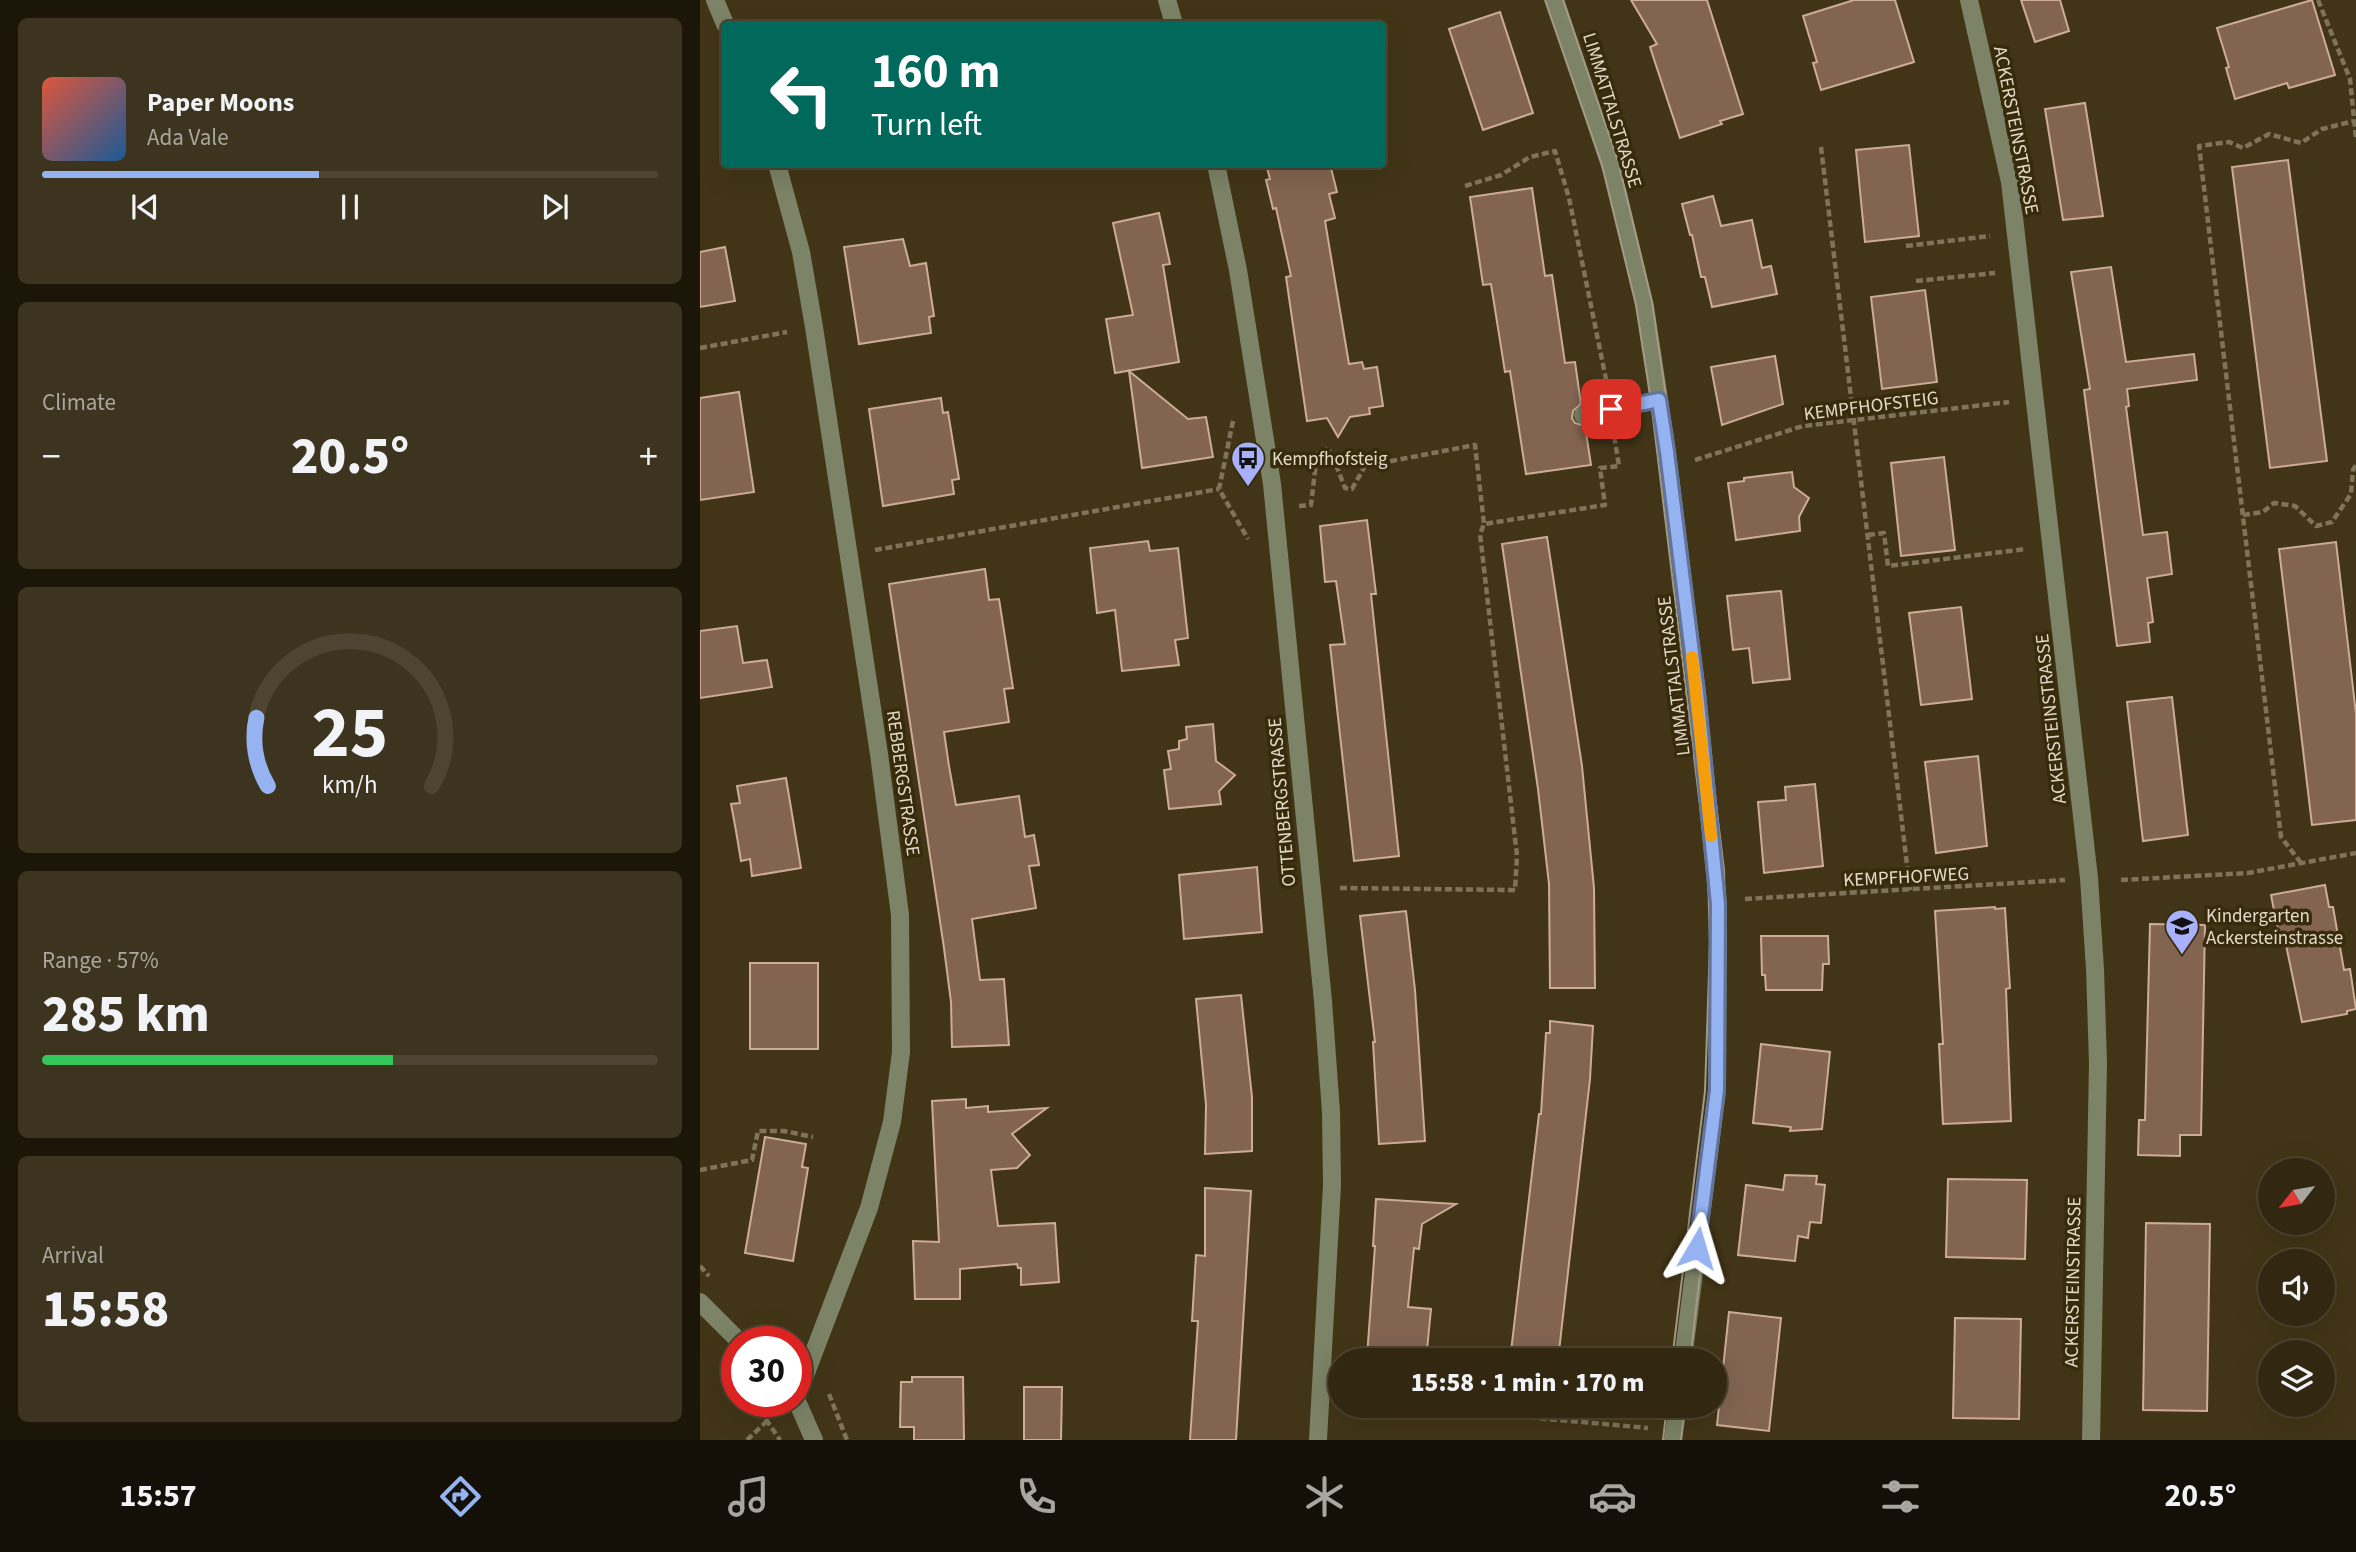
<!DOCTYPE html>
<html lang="en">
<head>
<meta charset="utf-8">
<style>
  :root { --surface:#322811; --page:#3d341f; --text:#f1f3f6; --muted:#a8a69f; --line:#4d4431; --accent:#95b2f1 }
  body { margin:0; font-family:"Source Sans 3",sans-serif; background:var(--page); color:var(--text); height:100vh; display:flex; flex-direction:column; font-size:26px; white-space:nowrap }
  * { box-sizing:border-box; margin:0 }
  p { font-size:23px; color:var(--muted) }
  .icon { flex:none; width:38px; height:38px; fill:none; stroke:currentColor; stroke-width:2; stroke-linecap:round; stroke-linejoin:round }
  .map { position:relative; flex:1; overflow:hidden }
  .panel { display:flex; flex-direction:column; gap:18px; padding:18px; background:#1c1609; width:700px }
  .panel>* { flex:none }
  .banner { position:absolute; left:21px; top:21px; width:665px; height:147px; border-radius:7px; box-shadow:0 7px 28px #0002,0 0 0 2px var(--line); background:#00695c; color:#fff; overflow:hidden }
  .needle { width:46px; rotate:239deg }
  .buttons { position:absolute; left:1558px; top:1158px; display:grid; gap:14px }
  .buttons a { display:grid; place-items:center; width:77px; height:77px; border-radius:50%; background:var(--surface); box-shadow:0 7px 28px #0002,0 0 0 2px var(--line); font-size:35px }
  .speed { position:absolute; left:21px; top:1326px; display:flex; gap:14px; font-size:35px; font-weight:700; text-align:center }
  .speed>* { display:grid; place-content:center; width:91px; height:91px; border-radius:50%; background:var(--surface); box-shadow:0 7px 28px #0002,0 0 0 2px var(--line); line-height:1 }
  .speed .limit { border:10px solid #d22; background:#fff; color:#111 }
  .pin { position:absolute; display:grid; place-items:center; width:60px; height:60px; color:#fff; margin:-30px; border-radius:14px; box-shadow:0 4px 10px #0006 }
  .me { position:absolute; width:77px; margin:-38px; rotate:7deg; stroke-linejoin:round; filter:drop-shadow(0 0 5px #0008) }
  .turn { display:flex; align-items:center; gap:24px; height:147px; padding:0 35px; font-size:32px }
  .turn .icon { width:91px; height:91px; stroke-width:2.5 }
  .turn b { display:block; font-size:49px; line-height:60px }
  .big { font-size:52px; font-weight:800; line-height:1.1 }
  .panel .widget { flex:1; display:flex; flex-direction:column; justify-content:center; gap:10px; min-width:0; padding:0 24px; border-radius:10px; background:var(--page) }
  .panel .dial { align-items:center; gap:0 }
  .dial svg { height:182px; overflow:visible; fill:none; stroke:var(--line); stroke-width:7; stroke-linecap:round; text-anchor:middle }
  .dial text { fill:var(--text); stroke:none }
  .song { display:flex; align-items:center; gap:21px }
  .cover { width:84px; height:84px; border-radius:10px; background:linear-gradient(135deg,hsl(10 70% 55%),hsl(210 70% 35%)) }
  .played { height:7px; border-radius:4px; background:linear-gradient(90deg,var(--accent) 45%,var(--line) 45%) }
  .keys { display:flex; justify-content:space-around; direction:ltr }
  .heat { display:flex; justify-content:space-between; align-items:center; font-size:38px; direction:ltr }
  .charge { height:10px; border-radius:5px; background:linear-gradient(90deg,#34c759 57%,var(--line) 0) }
  .trip { position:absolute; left:628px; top:1348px; width:399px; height:70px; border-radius:35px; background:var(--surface); box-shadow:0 7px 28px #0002,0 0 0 2px var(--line); font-weight:800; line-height:70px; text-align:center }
  .tab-bar { display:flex; height:112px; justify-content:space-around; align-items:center; background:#141007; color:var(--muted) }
  .tab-bar .icon { width:49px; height:49px }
  .tab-bar .current { color:var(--accent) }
  .tab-bar b { font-size:32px; color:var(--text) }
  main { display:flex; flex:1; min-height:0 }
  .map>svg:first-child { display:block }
</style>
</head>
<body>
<main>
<section class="panel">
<div class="widget">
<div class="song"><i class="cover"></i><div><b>Paper Moons</b><p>Ada Vale</p></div></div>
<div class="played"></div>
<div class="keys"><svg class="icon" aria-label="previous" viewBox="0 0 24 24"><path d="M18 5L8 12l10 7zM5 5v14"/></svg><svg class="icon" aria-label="pause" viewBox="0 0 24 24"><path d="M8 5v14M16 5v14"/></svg><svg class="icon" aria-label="next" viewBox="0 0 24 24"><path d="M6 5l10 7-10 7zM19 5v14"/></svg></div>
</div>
<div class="widget"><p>Climate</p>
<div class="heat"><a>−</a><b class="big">20.5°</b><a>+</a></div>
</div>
<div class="widget dial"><svg viewBox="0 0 100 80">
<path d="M14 69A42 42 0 1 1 86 69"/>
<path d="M14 69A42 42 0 0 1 9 39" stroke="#95b2f1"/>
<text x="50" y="56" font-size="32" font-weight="700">25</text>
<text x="50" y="72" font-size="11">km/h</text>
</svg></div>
<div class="widget"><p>Range · 57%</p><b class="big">285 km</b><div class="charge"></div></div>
<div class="widget"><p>Arrival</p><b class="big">15:58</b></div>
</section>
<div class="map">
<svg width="1656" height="1440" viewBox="0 0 1656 1440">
  <rect width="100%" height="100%" fill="#423517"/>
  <g fill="#826451" stroke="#cdac97" stroke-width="2">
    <path d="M931,0H1007L1043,114L1020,121L1022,124L980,138L950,47L957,44Z"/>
    <path d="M1154,0H1195L1214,62L1121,90L1113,63L1117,62L1103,16Z"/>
    <path d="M1321,0H1360L1369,31L1335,42Z"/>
    <path d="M1612,0L1635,75L1589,88L1587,83L1535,99L1526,68L1529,67L1517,28Z"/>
    <path d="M800,12L833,113L783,130L749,29Z"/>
    <path d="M1385,103L1403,216L1363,220L1345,109Z"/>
    <path d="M1209,145L1219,236L1165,242L1156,150Z"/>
    <path d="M1588,160L1627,461L1570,468L1532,167Z"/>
    <path d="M566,164H630L637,192L629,194L635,218L625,221L649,364L662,362L664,369L677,367L683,406L669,408L670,414L650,417L638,437L627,418L607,421L586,277L591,276L576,208L573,209L566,180L570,179Z"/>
    <path d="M832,188L845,276L852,275L865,363L875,362L881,404L873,411L872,418L875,423L885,426L891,465L826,474L810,371L805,372L791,284L783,285L770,197Z"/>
    <path d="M1013,196L1021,226L1052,220L1062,268L1071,266L1077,294L1012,307L1005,277H1001L992,235H990L982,204Z"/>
    <path d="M459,213L470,264L463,265L479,362L415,373L406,319L433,315L413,223Z"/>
    <path d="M203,239L210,266L226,263L234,316L229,317L231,333L159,344L144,247Z"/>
    <path d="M25,247L35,301L0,307V252Z"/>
    <path d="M1411,267L1426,362L1494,354L1497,380L1427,389L1429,406L1426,407L1443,535L1467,532L1472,574L1447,578L1453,622L1448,623L1450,642L1417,646L1384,390L1390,389L1371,272Z"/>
    <path d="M1225,290L1237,382L1182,389L1171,297Z"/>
    <path d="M1075,356L1083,404L1022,425L1011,367Z"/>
    <path d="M429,371L488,419L506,417L513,457L442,468Z"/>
    <path d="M39,392L54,492L0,500V398Z"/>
    <path d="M241,398L243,413L248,412L259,479L252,480L254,494L183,506L169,409Z"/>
    <path d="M1244,457L1255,550L1201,556L1191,463Z"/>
    <path d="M1092,472L1094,487L1109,498L1099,517L1100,531L1036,540L1028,483L1044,481V478Z"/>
    <path d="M667,520L676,594H671L699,856L654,861L630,645L645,644L636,581L625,582L620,526Z"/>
    <path d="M847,537L882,766L894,888L895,988H850L849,884L838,789L802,544Z"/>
    <path d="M448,541L450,551L478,548L488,638L475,640L479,665L422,671L415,610L397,613L390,548Z"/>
    <path d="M1636,542L1656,714V820L1612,825L1579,549Z"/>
    <path d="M285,569L289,600L299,599L313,688L304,689L309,722L244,732L249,766L256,805L319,796L325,837L334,835L339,865L329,866L336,908L272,919L280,980L304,979L309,1045L252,1047L251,1002L244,948L189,584Z"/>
    <path d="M1081,591L1090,679L1053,683L1049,648L1033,650L1027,596Z"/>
    <path d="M1261,607L1272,699L1221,705L1209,613Z"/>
    <path d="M37,626L43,663L67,660L72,687L0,698V631Z"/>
    <path d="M1472,697L1488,835L1443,841L1427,702Z"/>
    <path d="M513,724L516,761L535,775L519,791L521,804L469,809L464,770L471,769L468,751L479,749V741L487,739L486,727Z"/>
    <path d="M1278,756L1287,846L1236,853L1225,762Z"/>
    <path d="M86,778L101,868L52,876L50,859L41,861L36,831L31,804L40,803L37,786Z"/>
    <path d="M1115,784L1123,866L1064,873L1058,802L1086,800L1085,787Z"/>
    <path d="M557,867L562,932L484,939L479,875Z"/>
    <path d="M1625,885L1629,907H1633L1644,970L1650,969L1656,1009L1647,1011V1014L1602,1022L1585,940L1580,941L1571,895Z"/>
    <path d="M1295,907V909L1305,908L1310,988L1306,989L1311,1121L1243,1124L1239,1044H1243L1235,911Z"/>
    <path d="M706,911L715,990L725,1141L679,1144L673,1042H675L660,916Z"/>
    <path d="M1450,924L1505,925L1501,1135H1480V1156L1438,1155L1439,1120H1445Z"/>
    <path d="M1061,936H1128L1129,964H1123L1122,990H1066L1065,975H1062Z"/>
    <rect x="50" y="963" width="68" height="86"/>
    <path d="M541,995L552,1097V1151L505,1154L506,1105L496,999Z"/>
    <path d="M850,1021L893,1026L890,1079L858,1360H810L839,1114H841L846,1033H850Z"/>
    <path d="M1061,1044L1130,1052L1122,1129L1090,1131L1091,1127L1053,1123Z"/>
    <path d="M266,1099V1108L288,1106V1112L347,1108L312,1134L330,1155L317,1168L291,1170L298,1226L355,1223L359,1282L321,1285V1268H318L317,1264L260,1269V1299H215L213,1241L239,1242L232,1101Z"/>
    <path d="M65,1137L106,1144L102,1167L108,1168L93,1261L45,1253Z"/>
    <path d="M1085,1175L1117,1176L1116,1184L1125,1185L1121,1223L1110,1222L1108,1238L1098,1236L1095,1261L1038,1255L1046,1185L1083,1190Z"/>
    <path d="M1248,1179L1327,1180L1325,1259L1246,1257Z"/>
    <path d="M505,1188L551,1191L536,1440H490L498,1321H492L496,1255L505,1256Z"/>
    <path d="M676,1199L756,1204L722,1224L719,1249L714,1248L708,1307L731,1309L726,1360L667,1357L675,1246H673Z"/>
    <path d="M1446,1223L1510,1224L1507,1411L1443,1410Z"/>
    <path d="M1029,1312L1081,1318L1069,1431L1017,1425Z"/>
    <path d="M1255,1318L1321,1319L1319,1419L1253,1418Z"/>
    <path d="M212,1377H263L264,1440H214V1427H200L201,1382H212Z"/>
    <path d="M324,1387H362L361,1440H324Z"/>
  </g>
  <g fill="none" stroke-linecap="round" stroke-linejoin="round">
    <g stroke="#7f735a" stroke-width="4.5" stroke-dasharray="7 3.5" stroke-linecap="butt">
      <path d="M1618,0L1650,79L1656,138"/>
      <path d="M1121,147L1210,890"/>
      <path d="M765,186L801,175L830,157L855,151L869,198L907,384"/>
      <path d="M1206,246L1290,236"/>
      <path d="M1216,281L1295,273"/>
      <path d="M0,348L87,332"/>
      <path d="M533,421L519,489L548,539"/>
      <path d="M995,460L1103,426L1309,402"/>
      <path d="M599,506L611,505L617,454L624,448L631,452L645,488L652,489L665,466L775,445L784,524L905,505L900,468L919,466L914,435"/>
      <path d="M1543,515L1563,512L1574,503L1595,506L1616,526L1632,522L1651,494L1653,470L1656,465"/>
      <path d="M1168,535L1184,533L1188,566L1326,549"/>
      <path d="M175,550L519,489"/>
      <path d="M1601,863L1581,837L1499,146L1529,142L1543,148L1569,134L1601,143L1622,129L1654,121"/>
      <path d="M1421,880L1548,873L1656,853"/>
      <path d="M640,888L815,890L817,856L780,534L784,524"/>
      <path d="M1045,899L1365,880"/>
      <path d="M0,1170L52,1160L58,1131H84L113,1137"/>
      <path d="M0,1266L9,1276"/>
      <path d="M63,1328L88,1339"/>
      <path d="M27,1368L37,1378"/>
      <path d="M129,1394L147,1440"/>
      <path d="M54,1402L80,1440"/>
      <path d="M693,1405L948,1428"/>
      <path d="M47,1440L68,1420"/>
    </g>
    <g stroke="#7c8366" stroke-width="18">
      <path d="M15,0L25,24"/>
      <path d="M467,0L474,24"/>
      <path d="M855,0L914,177L945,307L967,452L997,693L1018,904L1017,1090L983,1360"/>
      <path d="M1269,0L1310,182L1389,878L1395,969L1398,1063L1391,1440"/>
      <path d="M77,164L101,252L114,327L179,754L200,915L201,1052L192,1122L169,1208L96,1399"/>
      <path d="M516,164L538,270L572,484L623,1001L631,1112L632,1185L618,1440"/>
      <path d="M883,415L959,400"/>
      <path d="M0,1302L40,1342"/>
      <path d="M96,1399L114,1440"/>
      <path d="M973,1440L978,1405"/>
    </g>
    <g stroke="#a49a84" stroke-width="2">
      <path d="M845,0L902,165L936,305L951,401L1008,872L1010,944L1005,1091L972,1360"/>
      <path d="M863,0L918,161L952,302L973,444L1024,870L1026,944L1021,1092L990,1360"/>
      <path d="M963,1440L967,1405"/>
      <path d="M981,1440L985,1405"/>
    </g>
  </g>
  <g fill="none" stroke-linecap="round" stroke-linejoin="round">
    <g stroke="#61749d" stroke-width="18">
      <path id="route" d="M911,409L959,400L967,452L997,693L1018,904L1017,1090L997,1248"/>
    </g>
    <use href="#route" stroke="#95b2f1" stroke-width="12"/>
    <path stroke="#f59e0b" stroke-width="12" d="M992,657L1011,836"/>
  </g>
  <defs>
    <g id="bus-pin" transform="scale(1.75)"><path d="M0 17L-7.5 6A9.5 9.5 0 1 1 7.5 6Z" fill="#a9b0fc" stroke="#372b0c"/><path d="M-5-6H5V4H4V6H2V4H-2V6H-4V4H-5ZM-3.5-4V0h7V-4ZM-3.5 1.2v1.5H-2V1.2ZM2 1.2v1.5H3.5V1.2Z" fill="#111"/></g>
    <g id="school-pin" transform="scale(1.75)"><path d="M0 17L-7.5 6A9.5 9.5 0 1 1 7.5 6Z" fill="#a9b0fc" stroke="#372b0c"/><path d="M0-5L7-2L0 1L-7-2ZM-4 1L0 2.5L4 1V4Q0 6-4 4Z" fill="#111"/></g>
  </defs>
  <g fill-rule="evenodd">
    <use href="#bus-pin" x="548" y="458"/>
    <use href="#school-pin" x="1482" y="926"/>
  </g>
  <g text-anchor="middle" stroke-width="7" stroke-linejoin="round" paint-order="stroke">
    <g font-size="19" fill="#e2dac9" stroke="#372b0c">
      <text transform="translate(913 110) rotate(73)" y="7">LIMMATTALSTRASSE</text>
      <text transform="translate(1317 130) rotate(79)" y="7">ACKERSTEINSTRASSE</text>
      <text transform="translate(1171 405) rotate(-7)" y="7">KEMPFHOFSTEIG</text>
      <text transform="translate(973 676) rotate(-97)" y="7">LIMMATTALSTRASSE</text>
      <text transform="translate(1350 719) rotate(-96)" y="7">ACKERSTEINSTRASSE</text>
      <text transform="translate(204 783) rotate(82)" y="7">REBBERGSTRASSE</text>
      <text transform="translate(581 802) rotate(-95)" y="7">OTTENBERGSTRASSE</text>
      <text transform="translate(1206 876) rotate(-3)" y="7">KEMPFHOFWEG</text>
      <text transform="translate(1372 1282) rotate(-89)" y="7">ACKERSTEINSTRASSE</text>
    </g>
    <g font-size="19" fill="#e2dac9" stroke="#372b0c" text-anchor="start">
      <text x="572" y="465">Kempfhofsteig</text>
      <text x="1506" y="922">Kindergarten<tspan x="1506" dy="22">Ackersteinstrasse</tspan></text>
    </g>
  </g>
</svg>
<div class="buttons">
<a><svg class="needle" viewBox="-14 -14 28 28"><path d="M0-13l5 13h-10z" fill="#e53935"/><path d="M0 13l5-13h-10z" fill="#a8a69f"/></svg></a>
<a><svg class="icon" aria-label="sound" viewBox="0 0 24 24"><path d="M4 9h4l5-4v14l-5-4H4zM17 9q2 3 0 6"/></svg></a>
<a><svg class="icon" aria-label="layers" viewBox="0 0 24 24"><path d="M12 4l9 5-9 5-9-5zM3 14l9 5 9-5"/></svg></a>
</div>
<div class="speed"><div class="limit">30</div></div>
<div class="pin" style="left:911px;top:409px;background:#d93025"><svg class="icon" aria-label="arrive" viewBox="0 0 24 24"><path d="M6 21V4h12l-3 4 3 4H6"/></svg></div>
<svg class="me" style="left:997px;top:1248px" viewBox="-20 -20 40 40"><path d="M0-17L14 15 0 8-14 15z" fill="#95b2f1" stroke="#fff" stroke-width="4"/></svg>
<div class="trip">15:58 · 1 min · 170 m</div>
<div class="banner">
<div class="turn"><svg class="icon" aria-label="left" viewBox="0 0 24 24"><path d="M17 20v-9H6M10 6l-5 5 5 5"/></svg><div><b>160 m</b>Turn left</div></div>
</div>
</div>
</main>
<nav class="tab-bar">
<b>15:57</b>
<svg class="icon current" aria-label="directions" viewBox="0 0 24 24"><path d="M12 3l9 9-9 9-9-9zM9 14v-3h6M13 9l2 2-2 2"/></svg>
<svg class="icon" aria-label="music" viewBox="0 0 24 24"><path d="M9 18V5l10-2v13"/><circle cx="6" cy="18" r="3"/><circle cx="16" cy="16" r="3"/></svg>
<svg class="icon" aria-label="phone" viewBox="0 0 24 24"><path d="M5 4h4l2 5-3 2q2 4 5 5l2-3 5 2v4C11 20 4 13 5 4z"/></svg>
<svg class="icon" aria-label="climate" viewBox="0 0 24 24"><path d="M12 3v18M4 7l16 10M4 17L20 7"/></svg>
<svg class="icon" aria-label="car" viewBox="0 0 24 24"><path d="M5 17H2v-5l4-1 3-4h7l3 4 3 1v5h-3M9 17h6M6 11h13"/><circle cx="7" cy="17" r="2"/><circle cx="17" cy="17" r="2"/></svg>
<svg class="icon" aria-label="filters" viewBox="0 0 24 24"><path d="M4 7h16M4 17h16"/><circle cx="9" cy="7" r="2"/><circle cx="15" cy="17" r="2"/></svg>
<b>20.5°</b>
</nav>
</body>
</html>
